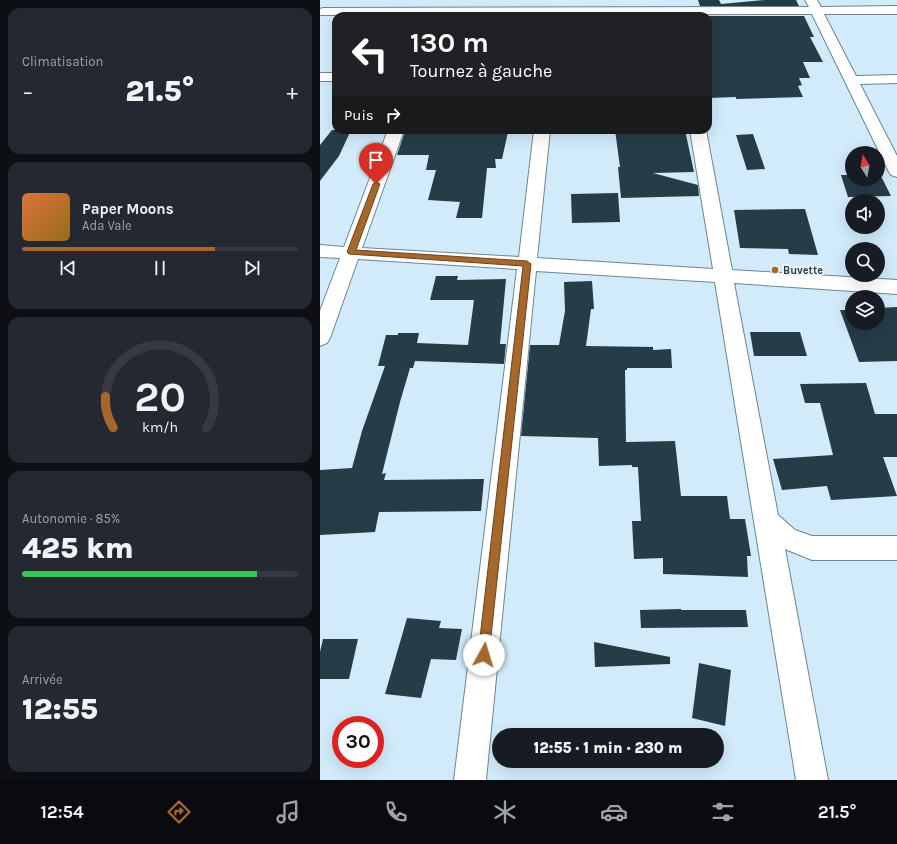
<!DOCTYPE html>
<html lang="fr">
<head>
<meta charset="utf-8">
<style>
  :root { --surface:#171b24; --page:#242831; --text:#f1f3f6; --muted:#9ea1a6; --line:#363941; --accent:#a6672d }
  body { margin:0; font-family:Karla,sans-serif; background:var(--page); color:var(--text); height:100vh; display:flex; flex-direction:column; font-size:15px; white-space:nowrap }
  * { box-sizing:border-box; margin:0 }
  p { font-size:13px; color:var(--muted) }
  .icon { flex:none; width:22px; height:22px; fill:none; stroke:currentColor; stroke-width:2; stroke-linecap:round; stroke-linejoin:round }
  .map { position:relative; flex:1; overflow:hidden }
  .panel { display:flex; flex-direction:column; gap:8px; padding:8px; background:#0d0f14; width:320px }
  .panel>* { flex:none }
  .hud { position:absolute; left:12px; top:12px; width:380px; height:122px; border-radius:12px; box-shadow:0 4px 16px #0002; background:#202124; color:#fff; overflow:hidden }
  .needle { width:26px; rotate:349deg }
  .buttons { position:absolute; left:525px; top:146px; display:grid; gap:8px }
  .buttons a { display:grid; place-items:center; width:40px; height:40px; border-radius:50%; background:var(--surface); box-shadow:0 4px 16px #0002; font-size:20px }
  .speed { position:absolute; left:12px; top:716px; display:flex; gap:8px; font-size:20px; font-weight:700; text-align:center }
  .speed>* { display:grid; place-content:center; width:52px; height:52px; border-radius:50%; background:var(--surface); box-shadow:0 4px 16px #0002; line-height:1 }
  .speed .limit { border:6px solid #d22; background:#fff; color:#111 }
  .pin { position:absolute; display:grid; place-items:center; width:34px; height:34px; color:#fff; margin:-41px -17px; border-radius:50% 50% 50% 0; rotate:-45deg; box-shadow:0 0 4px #0007 }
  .pin .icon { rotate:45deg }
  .me { position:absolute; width:44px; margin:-22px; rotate:6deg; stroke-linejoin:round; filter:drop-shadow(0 0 3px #0008) }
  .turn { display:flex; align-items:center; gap:14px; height:84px; padding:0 12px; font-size:18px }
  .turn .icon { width:52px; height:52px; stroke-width:2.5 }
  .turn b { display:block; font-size:28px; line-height:34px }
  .then { display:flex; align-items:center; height:38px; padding:0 12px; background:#0003; gap:8px; font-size:15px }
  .big { font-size:30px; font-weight:800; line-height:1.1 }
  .panel .tile { flex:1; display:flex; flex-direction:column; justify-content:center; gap:6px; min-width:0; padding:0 14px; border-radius:12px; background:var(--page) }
  .panel .dial { align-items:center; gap:0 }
  .dial svg { height:104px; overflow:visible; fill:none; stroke:var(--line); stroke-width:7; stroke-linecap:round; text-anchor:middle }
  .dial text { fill:var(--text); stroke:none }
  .song { display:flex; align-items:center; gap:12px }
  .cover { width:48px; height:48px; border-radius:6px; background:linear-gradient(135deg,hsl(20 70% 55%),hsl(40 70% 35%)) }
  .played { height:4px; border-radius:2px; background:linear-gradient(90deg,var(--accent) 70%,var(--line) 70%) }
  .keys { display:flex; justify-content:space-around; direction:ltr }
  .heat { display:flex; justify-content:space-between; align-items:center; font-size:22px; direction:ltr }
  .charge { height:6px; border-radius:3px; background:linear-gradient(90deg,#34c759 85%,var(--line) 0) }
  .trip { position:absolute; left:172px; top:728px; width:232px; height:40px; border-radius:20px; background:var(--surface); box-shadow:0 4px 16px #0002; font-weight:800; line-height:40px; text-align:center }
  .tabs { display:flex; height:64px; justify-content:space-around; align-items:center; background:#090b0e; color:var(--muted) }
  .tabs .icon { width:28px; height:28px }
  .tabs .active { color:var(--accent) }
  .tabs b { font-size:18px; color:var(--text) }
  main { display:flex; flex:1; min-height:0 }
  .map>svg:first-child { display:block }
</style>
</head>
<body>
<main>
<section class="panel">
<div class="tile"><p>Climatisation</p>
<div class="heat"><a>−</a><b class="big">21.5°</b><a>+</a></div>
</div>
<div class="tile">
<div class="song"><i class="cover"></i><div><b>Paper Moons</b><p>Ada Vale</p></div></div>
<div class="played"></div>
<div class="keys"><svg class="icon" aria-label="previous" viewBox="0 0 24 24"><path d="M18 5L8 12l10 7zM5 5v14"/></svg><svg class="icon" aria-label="pause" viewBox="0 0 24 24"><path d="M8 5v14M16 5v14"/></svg><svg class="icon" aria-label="next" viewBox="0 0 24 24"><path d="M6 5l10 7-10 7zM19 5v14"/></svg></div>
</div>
<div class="tile dial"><svg viewBox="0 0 100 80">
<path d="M14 69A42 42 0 1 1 86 69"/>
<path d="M14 69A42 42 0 0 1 8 45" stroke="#a6672d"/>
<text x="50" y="56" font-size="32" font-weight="700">20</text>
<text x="50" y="72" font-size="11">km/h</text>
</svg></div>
<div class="tile"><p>Autonomie · 85%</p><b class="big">425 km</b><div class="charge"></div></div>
<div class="tile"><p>Arrivée</p><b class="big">12:55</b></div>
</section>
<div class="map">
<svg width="577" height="780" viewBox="0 0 577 780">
  <rect width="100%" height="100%" fill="#d1ebfa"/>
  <g fill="#263c47">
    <path d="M378,0H399L401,4L445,0H476L479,6H380Z"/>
    <path d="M383,16H484L494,37H490L503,62H483L490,78H479L482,85L478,86L483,97L416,99V97L388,98V39H391L388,29V16Z"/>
    <path d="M12,130H31L19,156L0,181V145Z"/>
    <path d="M295,130H365L374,172L333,173L378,185L379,196L301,198L298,167H300Z"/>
    <path d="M85,131L188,132L182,159H175L176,168H167L162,218H136L140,202L108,200L116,170H106L109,155H77Z"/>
    <path d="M433,134L445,169L427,170L416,135Z"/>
    <path d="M521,175H532V179L562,178L571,196L528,197Z"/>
    <path d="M298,193L300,222L252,223L251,194Z"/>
    <path d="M485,209L498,255L469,254L468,249L420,248L414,210Z"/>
    <path d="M116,276H138L137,280L186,279L180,344H186L184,364L95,361L93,368H90L80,402L62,474L66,473L64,480L164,479L161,511L59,512L55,532L0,535V470L32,468L42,431L65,366H58L66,335H78V333H99L97,343L148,345L154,300H110Z"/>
    <path d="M272,281L274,309H271L266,346L333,347V350L351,349L352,368H307V370H305L306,442L355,441L361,496H407L410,519H425L431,556H427L428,577L343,574V558L314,559L312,521H321L318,467H312V465L279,466L278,438L201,436L210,345H239L245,311L244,282Z"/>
    <path d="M577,307V361L539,362L520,310H532V323H558V308Z"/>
    <path d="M430,332H480L487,356H434Z"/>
    <path d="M546,383L555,414H577V457H563L577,496L511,500L507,486L462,490L453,459L513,455L500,403H485L480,384Z"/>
    <path d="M361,609V610H426L428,627L321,628L320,610Z"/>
    <path d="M87,618L121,621L119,628L142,629L136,660L111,659L101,698L65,694Z"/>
    <path d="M3,639H38L29,679H0V652Z"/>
    <path d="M274,642L350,657V664L275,667Z"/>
    <path d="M379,663L411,670L405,726L372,718Z"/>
  </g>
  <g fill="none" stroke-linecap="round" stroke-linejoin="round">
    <g stroke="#6d8593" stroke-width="2">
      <g id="minor">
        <path d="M485,0H497L501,7L577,6V14H504L536,76L577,75V83L540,84L577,156V177L571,175L569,172L492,14L0,15V9L3,8L489,7Z"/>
        <rect x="0" y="73" width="16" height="8"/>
        <path d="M68,130H84L42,248L199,257L214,130H230L217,258L393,269L370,130H386L412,270L577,280V294L414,283L458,515L475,530L492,536H577V560H492L465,549L508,780H476L395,282L216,271L166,780H134L197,269L38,259L10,338L7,343L0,346V311L20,258L0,257V245L24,247Z"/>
      </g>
    </g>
    <use href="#minor" fill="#fff" fill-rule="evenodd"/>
  </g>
  <path fill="#a6672d" stroke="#6c431d" d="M56,182L60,184L36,250L207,261L211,264L169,655L168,659L164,661L159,659L158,655L203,266L29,254L27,252L53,184Z"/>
  <circle fill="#a6672d" stroke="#ebf6fc" stroke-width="1.5" cx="455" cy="270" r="4"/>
  <g text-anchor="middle" stroke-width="4" stroke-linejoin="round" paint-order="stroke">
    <g font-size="11" font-weight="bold" fill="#2f393f" stroke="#ebf6fc" text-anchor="start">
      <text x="463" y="274">Buvette</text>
    </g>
  </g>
</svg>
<div class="buttons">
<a><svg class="needle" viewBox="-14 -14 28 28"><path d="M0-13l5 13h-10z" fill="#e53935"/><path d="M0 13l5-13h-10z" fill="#9ea1a6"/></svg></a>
<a><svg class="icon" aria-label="sound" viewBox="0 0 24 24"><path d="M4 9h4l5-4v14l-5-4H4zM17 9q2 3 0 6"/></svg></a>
<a><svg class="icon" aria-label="search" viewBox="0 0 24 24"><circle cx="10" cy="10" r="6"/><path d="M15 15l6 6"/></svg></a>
<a><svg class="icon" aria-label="layers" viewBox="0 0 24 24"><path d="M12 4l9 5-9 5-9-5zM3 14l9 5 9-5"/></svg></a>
</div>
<div class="speed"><div class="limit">30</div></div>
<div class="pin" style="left:56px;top:184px;background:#d93025"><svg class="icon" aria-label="arrive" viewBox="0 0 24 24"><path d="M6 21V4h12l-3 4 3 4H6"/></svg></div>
<svg class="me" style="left:164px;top:655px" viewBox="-20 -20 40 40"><circle r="19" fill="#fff"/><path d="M0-13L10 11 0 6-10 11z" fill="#a6672d"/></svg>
<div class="trip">12:55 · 1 min · 230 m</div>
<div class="hud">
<div class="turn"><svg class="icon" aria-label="left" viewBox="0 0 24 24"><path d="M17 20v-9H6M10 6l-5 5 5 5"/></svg><div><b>130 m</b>Tournez à gauche</div></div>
<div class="then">Puis<svg class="icon" aria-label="right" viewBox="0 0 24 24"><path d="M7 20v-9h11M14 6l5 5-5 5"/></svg></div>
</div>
</div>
</main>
<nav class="tabs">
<b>12:54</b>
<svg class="icon active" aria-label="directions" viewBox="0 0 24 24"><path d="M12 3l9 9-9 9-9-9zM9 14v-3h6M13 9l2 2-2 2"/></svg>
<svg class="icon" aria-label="music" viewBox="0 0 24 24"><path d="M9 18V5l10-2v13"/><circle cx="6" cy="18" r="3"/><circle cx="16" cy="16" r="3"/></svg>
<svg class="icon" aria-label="phone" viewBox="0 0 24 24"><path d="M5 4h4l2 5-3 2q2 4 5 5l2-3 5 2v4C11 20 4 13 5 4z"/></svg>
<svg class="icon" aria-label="climate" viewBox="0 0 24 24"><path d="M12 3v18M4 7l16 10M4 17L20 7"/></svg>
<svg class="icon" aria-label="car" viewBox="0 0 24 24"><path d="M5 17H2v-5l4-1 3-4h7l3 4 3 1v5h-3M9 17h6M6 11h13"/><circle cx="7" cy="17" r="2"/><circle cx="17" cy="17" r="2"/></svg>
<svg class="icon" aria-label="filters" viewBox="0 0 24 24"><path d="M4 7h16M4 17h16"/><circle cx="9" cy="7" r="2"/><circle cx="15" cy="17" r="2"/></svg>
<b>21.5°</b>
</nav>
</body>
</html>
